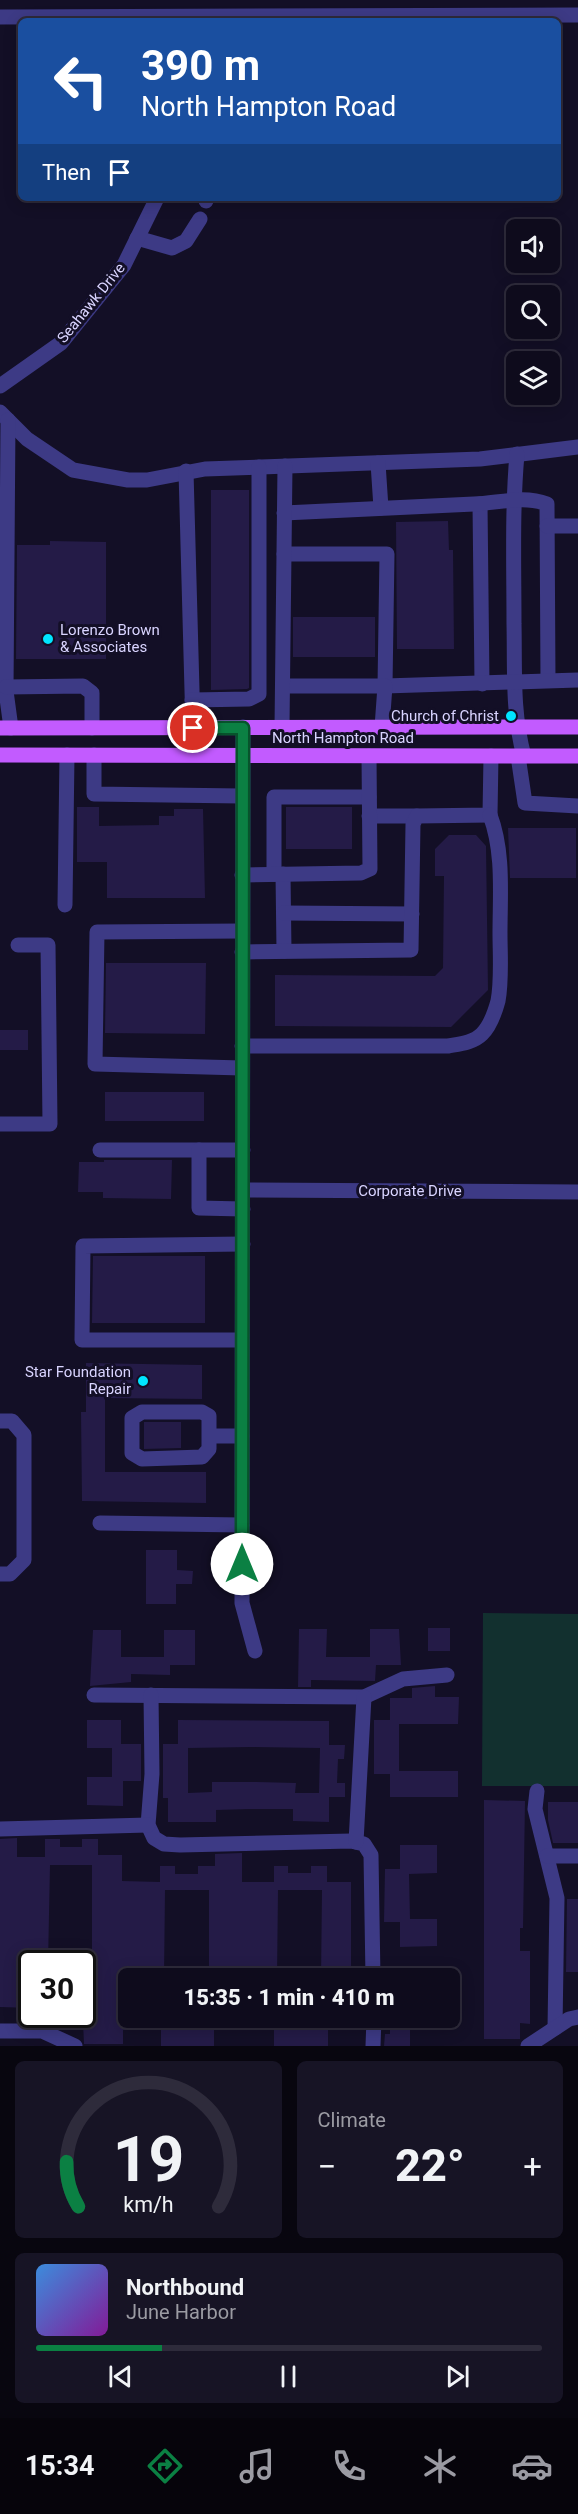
<!DOCTYPE html>
<html lang="en">
<head>
<meta charset="utf-8">
<style>
  :root { --surface:#0e0b1c; --page:#171425; --text:#f1f3f6; --muted:#9b9ba3; --line:#2e2b3b; --accent:#0b8043 }
  body { margin:0; font-family:Roboto,sans-serif; background:var(--page); color:var(--text); height:100vh; display:flex; flex-direction:column; font-size:22px; white-space:nowrap }
  * { box-sizing:border-box; margin:0 }
  p { font-size:20px; color:var(--muted) }
  .icon { flex:none; width:33px; height:33px; fill:none; stroke:currentColor; stroke-width:2; stroke-linecap:round; stroke-linejoin:round }
  .map { position:relative; height:2046px; overflow:hidden }
  .side { display:flex; flex-direction:column; gap:15px; padding:15px; background:#08060f; flex:1 }
  .side>* { flex:none }
  .guide { position:absolute; left:18px; top:18px; width:543px; height:183px; border-radius:9px; box-shadow:0 3px 15px #0003,0 0 0 2px var(--line); background:#1a4fa0; color:#fff; overflow:hidden }
  .controls { position:absolute; left:506px; top:219px; display:grid; gap:12px }
  .controls a { display:grid; place-items:center; width:54px; height:54px; border-radius:9px; background:var(--surface); box-shadow:0 3px 15px #0003,0 0 0 2px var(--line); font-size:30px }
  .speed { position:absolute; left:18px; top:1950px; display:flex; gap:12px; font-size:30px; font-weight:700; text-align:center }
  .speed>* { display:grid; place-content:center; width:78px; height:78px; border-radius:50%; background:var(--surface); box-shadow:0 3px 15px #0003,0 0 0 2px var(--line); line-height:1 }
  .speed .limit { border:3px solid #111; border-radius:9px; background:#fff; color:#111 }
  .pin { position:absolute; display:grid; place-items:center; width:51px; height:51px; color:#fff; margin:-26px; border:3px solid #fff; border-radius:50%; box-shadow:0 2px 6px #0007 }
  .me { position:absolute; width:66px; margin:-33px; rotate:0deg; stroke-linejoin:round; filter:drop-shadow(0 0 4px #0008) }
  .turn { display:flex; align-items:center; gap:21px; height:126px; padding:0 24px; font-size:27px }
  .turn .icon { width:78px; height:78px; stroke-width:2.5 }
  .turn b { display:block; font-size:42px; line-height:51px }
  .then { display:flex; align-items:center; height:57px; padding:0 24px; background:#0003; gap:12px; font-size:22px }
  .big { font-size:45px; font-weight:800; line-height:1.1 }
  .side .tile { flex:1; display:flex; flex-direction:column; justify-content:center; gap:9px; min-width:0; padding:0 21px; border-radius:9px; background:var(--page) }
  .side .dial { align-items:center; gap:0 }
  .dial svg { height:156px; overflow:visible; fill:none; stroke:var(--line); stroke-width:7; stroke-linecap:round; text-anchor:middle }
  .dial text { fill:var(--text); stroke:none }
  .song { display:flex; align-items:center; gap:18px }
  .cover { width:72px; height:72px; border-radius:9px; background:linear-gradient(135deg,hsl(210 70% 55%),hsl(290 70% 35%)) }
  .played { height:6px; border-radius:3px; background:linear-gradient(90deg,var(--accent) 25%,var(--line) 25%) }
  .keys { display:flex; justify-content:space-around; direction:ltr }
  .heat { display:flex; justify-content:space-between; align-items:center; font-size:33px; direction:ltr }
  .side .tiles { flex:1; display:grid; gap:15px; grid-template-columns:1fr 1fr }
  .tile:last-child { grid-column:span 2 }
  .trip { position:absolute; left:118px; top:1968px; width:342px; height:60px; border-radius:9px; background:var(--surface); box-shadow:0 3px 15px #0003,0 0 0 2px var(--line); font-weight:800; line-height:60px; text-align:center }
  .tabs { display:flex; height:96px; justify-content:space-around; align-items:center; background:#06040b; color:var(--muted) }
  .tabs .icon { width:42px; height:42px }
  .tabs .on { color:var(--accent) }
  .tabs b { font-size:27px; color:var(--text) }
  .map>svg:first-child { display:block }
</style>
</head>
<body>
<div class="map">
<svg width="578" height="2046" viewBox="0 0 578 2046">
  <rect width="100%" height="100%" fill="#130f26"/>
  <path fill="#12302f" d="M483,1613L578,1614V1786H482Z"/>
  <g fill="#241b47" fill-rule="evenodd">
    <path d="M211,490H249V688L247,689L211,690Z"/>
    <path d="M448,521L449,550H453L454,649H397L396,522Z"/>
    <path d="M50,541L106,542V659H16L17,545H50Z"/>
    <rect x="293" y="617" width="82" height="40"/>
    <path d="M77,807H99V826L159,825V816H174V809H203L205,898H107V862H77Z"/>
    <rect x="286" y="807" width="66" height="42"/>
    <path d="M508,828H576V878H510Z"/>
    <path d="M449,835H476L486,846L488,990L451,1027L275,1026V975L435,976L443,968L444,876H435V849Z"/>
    <path d="M106,963H206L205,1034L105,1033Z"/>
    <rect x="0" y="1030" width="28" height="20"/>
    <rect x="105" y="1092" width="99" height="29"/>
    <path d="M104,1160H172L171,1199L103,1198V1192H78L79,1162H104Z"/>
    <path d="M93,1256H205V1323H92Z"/>
    <path d="M86,1363L202,1365V1399L105,1398V1472H206V1503L82,1501L81,1412H86Z"/>
    <path d="M144,1422H181V1448L144,1449Z"/>
    <path d="M146,1550H177V1570L193,1571L192,1584H176V1604H146Z"/>
    <rect x="428" y="1628" width="22" height="23"/>
    <path d="M299,1629H327L326,1657H370V1629H399L401,1665H376L375,1681L311,1680V1687H298Z"/>
    <path d="M93,1630H121V1657H164V1630H195V1665H170V1675L131,1674V1682L90,1686Z"/>
    <path d="M435,1686V1697H459L458,1724H399V1771H458V1797H390V1774H374V1720H390V1698H412V1688Z"/>
    <path d="M87,1720H121V1744H141V1781H123V1806L87,1805V1777H112V1748H87Z"/>
    <path d="M178,1720L329,1721V1745H345L344,1759H338L337,1783H345V1797H329V1822L293,1821V1809H249L216,1810V1822H168V1798H163V1744H178ZM250,1747L320,1748L319,1793H295L296,1783L257,1782H212V1792L188,1793V1748Z"/>
    <path d="M484,1800L525,1801L523,1928H520V1951H530V2024L520,2023V2039H484Z"/>
    <path d="M548,1802H578V1843H553L548,1820Z"/>
    <path d="M17,1838V1857H45V1839H60V1847H82V1839H98V1855H122V1881L160,1882V1866H175V1874H198V1866H215V1854L242,1853V1882H274V1866H288V1873H311V1866H327V1882H351V1978H321L322,1890H278L277,1978H209V1890H165L164,1978H123V2018L209,2022V2018H278V2021H321V2018H351V2030H328V2046H274V2030H214V2046H161V2030H123V2044H84L82,2000H92V1865H50L48,1964H32V2008L0,2007V1839Z"/>
    <path d="M400,1845H437V1873L409,1874L410,1919H437V1946L400,1947V1922H384L385,1869H400Z"/>
    <path d="M567,1899H578V1972H566Z"/>
    <path d="M390,2018H410V2046H384L385,2034H390Z"/>
  </g>
  <g fill="none" stroke-linecap="round" stroke-linejoin="round">
    <g stroke="#3d3a85" stroke-width="15">
      <path d="M0,17L578,15"/>
      <path d="M206,201L207,198"/>
      <path d="M137,238L172,248L186,241L200,219"/>
      <path d="M0,386L61,343L124,265L157,198"/>
      <path d="M0,412L27,439L73,470L128,480H147L205,469L480,459L578,447"/>
      <path d="M8,420L6,691L11,728"/>
      <path d="M517,454C512,511 514,567 514,624C515,668 512,713 524,756"/>
      <path d="M378,463L381,508"/>
      <path d="M186,471L193,727"/>
      <path d="M480,504L482,684"/>
      <path d="M284,513C348,510 411,507 474,504C499,503 524,495 547,504L548,680"/>
      <path d="M547,526H578"/>
      <path d="M284,554H387L385,686L578,680"/>
      <path d="M283,686H385L382,727"/>
      <path d="M6,687L83,686L92,693V728"/>
      <path d="M192,700L249,699L259,694V467"/>
      <path d="M243,727L242,1603L255,1651"/>
      <path d="M282,727L285,466"/>
      <path d="M94,755V794L241,796"/>
      <path d="M518,756L525,803L578,806"/>
      <path d="M369,816H417"/>
      <path d="M274,874V797H369"/>
      <path d="M283,874L284,951"/>
      <path d="M242,875L361,873L370,869L369,756"/>
      <path d="M65,905L67,755"/>
      <path d="M284,913L412,914"/>
      <path d="M242,931L97,932L95,1064L242,1068"/>
      <path d="M242,952L411,950L413,824L417,816L490,815L491,756"/>
      <path d="M242,1046H448C459,1044 473,1043 482,1034C490,1026 495,1012 498,1001C502,980 500,955 500,933C500,894 504,852 490,815"/>
      <path d="M0,1124H50L48,945H18"/>
      <path d="M100,1150H199"/>
      <path d="M243,1150H199V1208L243,1209"/>
      <path d="M243,1190L578,1192"/>
      <path d="M242,1340H82L83,1246L243,1244"/>
      <path d="M0,1421H12L24,1435V1560L10,1574H0"/>
      <path d="M209,1436V1449L202,1457L142,1459L132,1453V1418L142,1412H202L209,1416V1436H242"/>
      <path d="M100,1523L242,1525"/>
      <path d="M94,1695L364,1697L403,1679L447,1675"/>
      <path d="M151,1695L152,1774L148,1825L154,1838L164,1844L180,1845L351,1841L364,1844L371,1855L373,1978"/>
      <path d="M537,1791L535,1809L557,1898L555,2028"/>
      <path d="M0,1829L148,1825"/>
      <path d="M356,1842L364,1697"/>
      <path d="M547,1856H578"/>
      <path d="M0,2031H42L75,2046"/>
      <path d="M373,2046L374,2018"/>
      <path d="M528,2046L569,2019L578,2017"/>
    </g>
    <g stroke="#c25bff" stroke-width="15">
      <path d="M0,728L578,727"/>
      <path d="M0,755L578,756"/>
    </g>
  </g>
  <g fill="none" stroke-linecap="round" stroke-linejoin="round">
    <g stroke="#07532c" stroke-width="15">
      <path id="route" d="M193,728H243L242,1564"/>
    </g>
    <use href="#route" stroke="#0b8043" stroke-width="10"/>
  </g>
  <g fill="#00e5ff" stroke="#130f26" stroke-width="2">
    <circle cx="48" cy="639" r="6"/>
    <circle cx="511" cy="716" r="6"/>
    <circle cx="143" cy="1381" r="6"/>
  </g>
  <g text-anchor="middle" stroke-width="6" stroke-linejoin="round" paint-order="stroke">
    <g font-size="15" fill="#d9d4ff" stroke="#130f26">
      <text transform="translate(91 303) rotate(-51)" y="5">Seahawk Drive</text>
      <text x="343" y="743">North Hampton Road</text>
      <text x="410" y="1196">Corporate Drive</text>
    </g>
    <g font-size="15" fill="#d9d4ff" stroke="#130f26" text-anchor="end">
      <text x="60" y="635" text-anchor="start">Lorenzo Brown<tspan x="60" dy="17">&amp; Associates</tspan></text>
      <text x="499" y="721">Church of Christ</text>
      <text x="131" y="1377">Star Foundation<tspan x="131" dy="17">Repair</tspan></text>
    </g>
  </g>
</svg>
<div class="controls">
<a><svg class="icon" aria-label="sound" viewBox="0 0 24 24"><path d="M4 9h4l5-4v14l-5-4H4zM17 9q2 3 0 6"/></svg></a>
<a><svg class="icon" aria-label="search" viewBox="0 0 24 24"><circle cx="10" cy="10" r="6"/><path d="M15 15l6 6"/></svg></a>
<a><svg class="icon" aria-label="layers" viewBox="0 0 24 24"><path d="M12 4l9 5-9 5-9-5zM3 14l9 5 9-5"/></svg></a>
</div>
<div class="speed"><div class="limit">30</div></div>
<div class="pin" style="left:193px;top:728px;background:#d93025"><svg class="icon" aria-label="arrive" viewBox="0 0 24 24"><path d="M6 21V4h12l-3 4 3 4H6"/></svg></div>
<svg class="me" style="left:242px;top:1564px" viewBox="-20 -20 40 40"><circle r="19" fill="#fff"/><path d="M0-13L10 11 0 6-10 11z" fill="#0b8043"/></svg>
<div class="trip">15:35 · 1 min · 410 m</div>
<div class="guide">
<div class="turn"><svg class="icon" aria-label="left" viewBox="0 0 24 24"><path d="M17 20v-9H6M10 6l-5 5 5 5"/></svg><div><b>390 m</b>North Hampton Road</div></div>
<div class="then">Then<svg class="icon" aria-label="arrive" viewBox="0 0 24 24"><path d="M6 21V4h12l-3 4 3 4H6"/></svg></div>
</div>
</div>
<section class="side">
<div class="tiles">
<div class="tile dial"><svg viewBox="0 0 100 80">
<path d="M14 69A42 42 0 1 1 86 69"/>
<path d="M14 69A42 42 0 0 1 8 46" stroke="#0b8043"/>
<text x="50" y="56" font-size="32" font-weight="700">19</text>
<text x="50" y="72" font-size="11">km/h</text>
</svg></div>
<div class="tile"><p>Climate</p>
<div class="heat"><a>−</a><b class="big">22°</b><a>+</a></div>
</div>
<div class="tile">
<div class="song"><i class="cover"></i><div><b>Northbound</b><p>June Harbor</p></div></div>
<div class="played"></div>
<div class="keys"><svg class="icon" aria-label="previous" viewBox="0 0 24 24"><path d="M18 5L8 12l10 7zM5 5v14"/></svg><svg class="icon" aria-label="pause" viewBox="0 0 24 24"><path d="M8 5v14M16 5v14"/></svg><svg class="icon" aria-label="next" viewBox="0 0 24 24"><path d="M6 5l10 7-10 7zM19 5v14"/></svg></div>
</div>
</div>
</section>
<nav class="tabs">
<b>15:34</b>
<svg class="icon on" aria-label="directions" viewBox="0 0 24 24"><path d="M12 3l9 9-9 9-9-9zM9 14v-3h6M13 9l2 2-2 2"/></svg>
<svg class="icon" aria-label="music" viewBox="0 0 24 24"><path d="M9 18V5l10-2v13"/><circle cx="6" cy="18" r="3"/><circle cx="16" cy="16" r="3"/></svg>
<svg class="icon" aria-label="phone" viewBox="0 0 24 24"><path d="M5 4h4l2 5-3 2q2 4 5 5l2-3 5 2v4C11 20 4 13 5 4z"/></svg>
<svg class="icon" aria-label="climate" viewBox="0 0 24 24"><path d="M12 3v18M4 7l16 10M4 17L20 7"/></svg>
<svg class="icon" aria-label="car" viewBox="0 0 24 24"><path d="M5 17H2v-5l4-1 3-4h7l3 4 3 1v5h-3M9 17h6M6 11h13"/><circle cx="7" cy="17" r="2"/><circle cx="17" cy="17" r="2"/></svg>
</nav>
</body>
</html>
